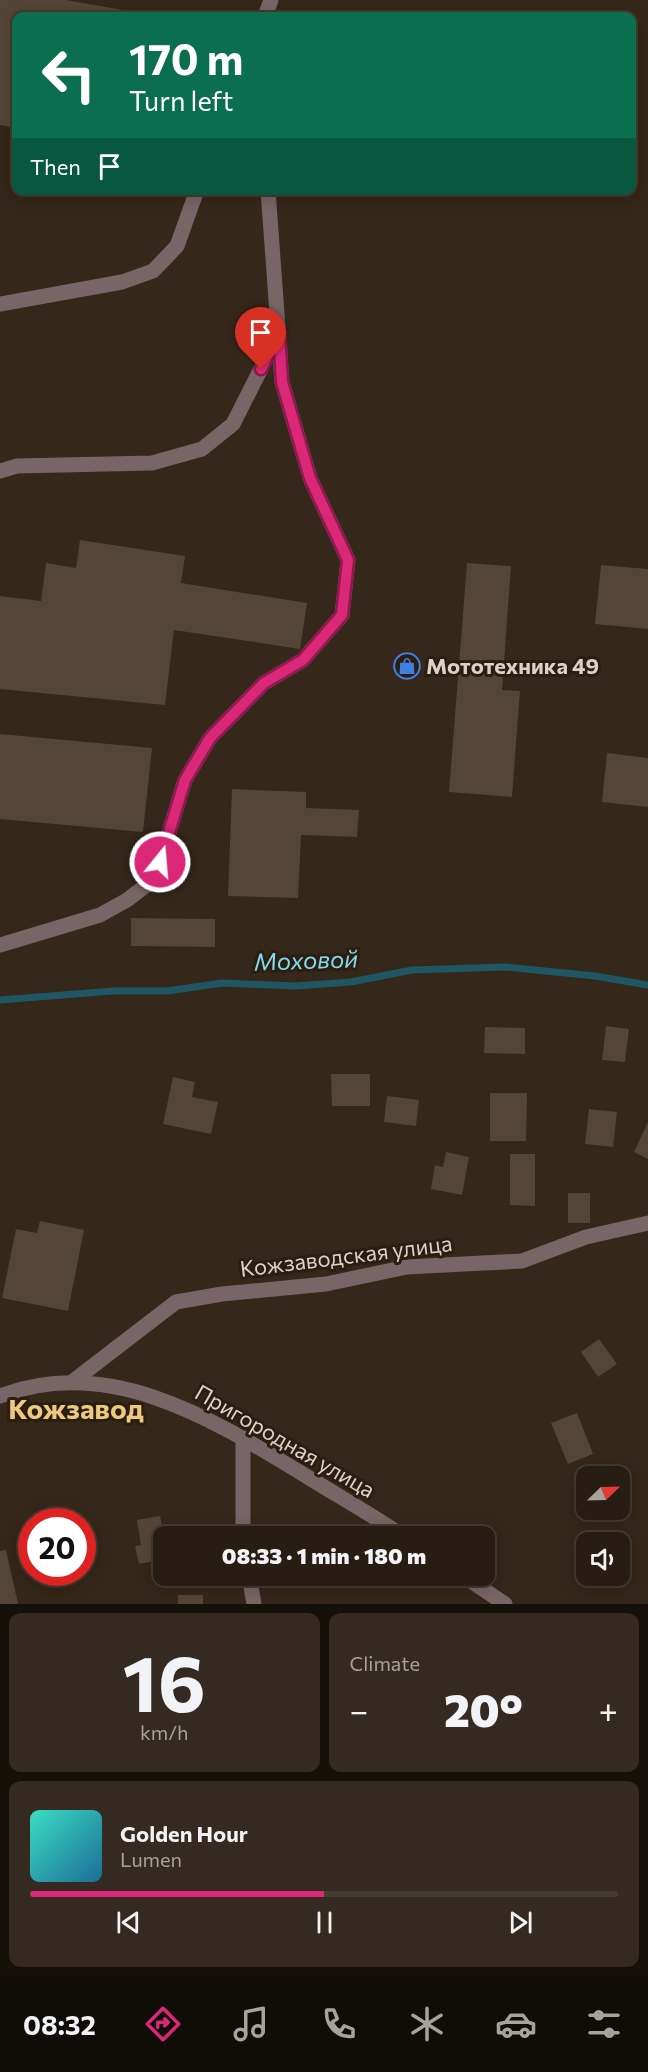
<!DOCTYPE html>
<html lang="en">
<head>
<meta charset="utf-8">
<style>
  :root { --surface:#281d13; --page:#342a21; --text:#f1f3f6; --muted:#a5a2a0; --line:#443b33; --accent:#db2777 }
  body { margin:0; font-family:Commissioner,sans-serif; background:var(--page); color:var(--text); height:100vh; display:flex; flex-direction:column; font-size:22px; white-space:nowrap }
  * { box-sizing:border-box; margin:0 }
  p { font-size:20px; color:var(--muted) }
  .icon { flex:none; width:33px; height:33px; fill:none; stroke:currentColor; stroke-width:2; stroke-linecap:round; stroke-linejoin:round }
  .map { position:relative; height:1604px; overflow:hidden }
  .details { display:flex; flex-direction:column; gap:9px; padding:9px; background:#16100a; flex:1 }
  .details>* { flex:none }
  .top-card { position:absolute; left:12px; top:12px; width:624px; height:183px; border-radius:12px; box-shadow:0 3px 15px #0003,0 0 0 2px var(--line); background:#0b6e4f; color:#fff; overflow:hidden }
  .needle { width:39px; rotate:67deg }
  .fabs { position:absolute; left:576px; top:1466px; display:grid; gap:12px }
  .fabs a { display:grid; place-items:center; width:54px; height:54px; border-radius:12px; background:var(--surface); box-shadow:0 3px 15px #0003,0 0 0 2px var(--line); font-size:30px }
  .speed { position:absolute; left:18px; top:1508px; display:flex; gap:12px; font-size:30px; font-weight:700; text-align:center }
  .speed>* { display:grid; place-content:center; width:78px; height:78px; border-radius:50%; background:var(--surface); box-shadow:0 3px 15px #0003,0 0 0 2px var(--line); line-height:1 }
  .speed .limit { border:9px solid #d22; background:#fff; color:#111 }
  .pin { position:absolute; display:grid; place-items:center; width:51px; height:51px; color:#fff; margin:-62px -26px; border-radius:50% 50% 50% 0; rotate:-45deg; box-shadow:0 0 6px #0007 }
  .pin .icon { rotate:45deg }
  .me { position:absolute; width:66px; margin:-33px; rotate:17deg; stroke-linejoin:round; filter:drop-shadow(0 0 4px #0008) }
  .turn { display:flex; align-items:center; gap:21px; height:126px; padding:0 18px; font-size:27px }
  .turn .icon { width:78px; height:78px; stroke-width:2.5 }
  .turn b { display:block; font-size:42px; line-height:51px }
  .then { display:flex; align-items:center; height:57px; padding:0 18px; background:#0003; gap:12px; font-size:22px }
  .big { font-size:45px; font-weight:800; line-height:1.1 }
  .details .card { flex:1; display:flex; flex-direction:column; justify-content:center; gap:9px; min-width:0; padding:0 21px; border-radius:12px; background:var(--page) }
  .details .dial { align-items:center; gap:0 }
  .dial b { font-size:78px; line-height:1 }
  .song { display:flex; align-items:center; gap:18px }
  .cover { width:72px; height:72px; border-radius:9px; background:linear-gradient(135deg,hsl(170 70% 55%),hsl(200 70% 35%)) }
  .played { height:6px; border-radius:3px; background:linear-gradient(90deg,var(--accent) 50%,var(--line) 50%) }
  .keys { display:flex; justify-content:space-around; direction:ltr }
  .heat { display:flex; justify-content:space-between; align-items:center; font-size:33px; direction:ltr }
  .details .tiles { flex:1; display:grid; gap:9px; grid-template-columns:1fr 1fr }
  .card:last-child { grid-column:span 2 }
  .trip { position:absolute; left:153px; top:1526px; width:342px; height:60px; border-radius:12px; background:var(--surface); box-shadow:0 3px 15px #0003,0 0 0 2px var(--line); font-weight:800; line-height:60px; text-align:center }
  .dock { display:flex; height:96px; justify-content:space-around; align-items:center; background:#100c08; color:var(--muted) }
  .dock .icon { width:42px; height:42px }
  .dock .active { color:var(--accent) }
  .dock b { font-size:27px; color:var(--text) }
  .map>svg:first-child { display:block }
</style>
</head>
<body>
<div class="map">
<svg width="648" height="1604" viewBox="0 0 648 1604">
  <rect width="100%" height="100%" fill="#352719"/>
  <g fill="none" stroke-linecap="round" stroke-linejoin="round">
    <path stroke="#1e5763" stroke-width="7" d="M0,1000L113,991H167L222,983L295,986L351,982L412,970L505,967L595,976L648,985"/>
  </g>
  <g fill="#544536">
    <path d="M0,0H66L123,10L122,16H16V128L0,125Z"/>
    <path d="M80,540L185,556L181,583L307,603L300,649L174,630L165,705L0,689V596L41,601L46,563L76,568Z"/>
    <path d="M467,563L511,566L502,690L520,691L512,797L449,792Z"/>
    <path d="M601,565L648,569V629L595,624Z"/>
    <path d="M0,734L152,748L143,832L0,819Z"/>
    <path d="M607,753L648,758V807L602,802Z"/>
    <path d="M232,789L306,792V808L359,810L357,837L301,835L298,898L228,896Z"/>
    <path d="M131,918L215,919V947L131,946Z"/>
    <path d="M606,1026L629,1029L625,1062L602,1060Z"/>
    <path d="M485,1027L525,1028V1054L484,1053Z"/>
    <path d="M331,1074H370V1106H332Z"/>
    <path d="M173,1077L195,1082L192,1097L218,1102L211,1134L163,1124Z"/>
    <path d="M490,1093H527L526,1141H490Z"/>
    <path d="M387,1096L419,1100L416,1126L384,1122Z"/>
    <path d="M589,1109L617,1112L613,1147L585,1144Z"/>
    <path d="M648,1122V1159L634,1152Z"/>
    <path d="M446,1152L469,1157L462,1195L431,1189L435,1165L443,1167Z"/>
    <path d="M510,1154H535V1206L510,1205Z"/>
    <rect x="568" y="1193" width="22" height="30"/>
    <path d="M40,1221L84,1230L68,1311L2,1298L16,1229L37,1233Z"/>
    <path d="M599,1339L617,1364L598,1377L581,1352Z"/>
    <path d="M577,1413L593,1454L568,1464L551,1423Z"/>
    <path d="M160,1516L164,1536V1559L139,1564L135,1546L141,1545L137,1520Z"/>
    <path d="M6,1550L18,1604H0V1551Z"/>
    <rect x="178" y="1595" width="25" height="9"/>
  </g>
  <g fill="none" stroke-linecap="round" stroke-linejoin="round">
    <g stroke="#796467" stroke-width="15">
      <path d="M265,16L271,0"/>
      <path d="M0,304L122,282L153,271L177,246L197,190"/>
      <path d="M0,471L17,466L152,463L202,449L233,424L279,333"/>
      <path d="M0,945L100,915L127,900L148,884L160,862L185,780L210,738L264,683L303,660L342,615L348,560L310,478L282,382L268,190"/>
      <path d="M72,1382L176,1302L222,1294L326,1284L407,1267L522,1261L586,1237L648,1223"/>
      <path d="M0,1396C107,1355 209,1417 298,1471C333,1493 369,1513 403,1536"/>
      <path d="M243,1438V1536"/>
      <path d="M249,1575L254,1604"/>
      <path d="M462,1575L505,1604"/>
    </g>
  </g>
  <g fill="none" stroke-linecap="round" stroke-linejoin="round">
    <g stroke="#8e194d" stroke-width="15">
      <path id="route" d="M160,862L185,780L210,738L264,683L303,660L342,615L348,560L310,478L282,382L279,333L261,369"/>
    </g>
    <use href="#route" stroke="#db2777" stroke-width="10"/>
  </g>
  <defs>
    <g id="shop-ring" transform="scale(1.35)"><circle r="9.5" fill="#2b1d10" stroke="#3f7fe0" stroke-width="1.5"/><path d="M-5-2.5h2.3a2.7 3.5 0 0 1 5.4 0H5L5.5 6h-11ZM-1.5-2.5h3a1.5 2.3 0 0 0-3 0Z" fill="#3f7fe0"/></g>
  </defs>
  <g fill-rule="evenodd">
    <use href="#shop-ring" x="407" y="666"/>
  </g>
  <g text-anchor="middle" stroke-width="6" stroke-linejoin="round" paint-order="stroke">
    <g font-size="22" font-weight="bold" fill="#dbd1c9" stroke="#2b1d10" text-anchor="start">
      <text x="426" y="674">Мототехника 49</text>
    </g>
    <g font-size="22" fill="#dbd1c9" stroke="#2b1d10">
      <text transform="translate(346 1256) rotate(-7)" y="8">Кожзаводская улица</text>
      <text transform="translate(285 1441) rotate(30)" y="8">Пригородная улица</text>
    </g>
    <g font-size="24" font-style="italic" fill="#80dbef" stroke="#2b1d10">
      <text transform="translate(306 961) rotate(-2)" y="8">Моховой</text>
    </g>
    <g font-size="28" font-weight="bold" fill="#edc880" stroke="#2b1d10">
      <text x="76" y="1419">Кожзавод</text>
    </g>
  </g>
</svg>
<div class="fabs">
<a><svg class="needle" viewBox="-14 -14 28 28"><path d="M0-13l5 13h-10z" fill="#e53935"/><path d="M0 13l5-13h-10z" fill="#a5a2a0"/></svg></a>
<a><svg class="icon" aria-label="sound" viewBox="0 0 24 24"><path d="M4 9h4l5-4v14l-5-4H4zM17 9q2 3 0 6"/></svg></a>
</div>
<div class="speed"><div class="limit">20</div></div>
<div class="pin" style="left:261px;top:369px;background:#d93025"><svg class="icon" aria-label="arrive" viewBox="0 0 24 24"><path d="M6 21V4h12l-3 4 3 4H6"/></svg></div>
<svg class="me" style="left:160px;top:862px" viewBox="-20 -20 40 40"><circle r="17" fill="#db2777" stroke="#fff" stroke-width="3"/><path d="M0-11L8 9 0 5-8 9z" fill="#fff"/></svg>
<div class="trip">08:33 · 1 min · 180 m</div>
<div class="top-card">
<div class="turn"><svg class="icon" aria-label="left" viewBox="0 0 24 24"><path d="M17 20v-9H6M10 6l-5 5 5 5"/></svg><div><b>170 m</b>Turn left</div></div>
<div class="then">Then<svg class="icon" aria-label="arrive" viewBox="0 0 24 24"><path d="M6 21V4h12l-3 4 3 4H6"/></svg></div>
</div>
</div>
<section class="details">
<div class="tiles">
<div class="card dial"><b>16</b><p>km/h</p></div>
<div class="card"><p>Climate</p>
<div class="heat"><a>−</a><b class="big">20°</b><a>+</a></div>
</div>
<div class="card">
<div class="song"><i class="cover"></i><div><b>Golden Hour</b><p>Lumen</p></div></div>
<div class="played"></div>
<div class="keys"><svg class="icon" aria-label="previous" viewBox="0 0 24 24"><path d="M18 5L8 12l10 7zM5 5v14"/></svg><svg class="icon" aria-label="pause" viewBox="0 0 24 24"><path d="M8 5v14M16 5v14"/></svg><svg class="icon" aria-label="next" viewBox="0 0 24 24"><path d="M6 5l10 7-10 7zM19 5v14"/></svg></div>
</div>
</div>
</section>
<nav class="dock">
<b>08:32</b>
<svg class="icon active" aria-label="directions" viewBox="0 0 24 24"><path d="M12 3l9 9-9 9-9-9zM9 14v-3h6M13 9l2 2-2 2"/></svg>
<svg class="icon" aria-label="music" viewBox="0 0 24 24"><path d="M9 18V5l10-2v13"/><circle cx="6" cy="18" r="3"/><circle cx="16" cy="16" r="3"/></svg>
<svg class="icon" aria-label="phone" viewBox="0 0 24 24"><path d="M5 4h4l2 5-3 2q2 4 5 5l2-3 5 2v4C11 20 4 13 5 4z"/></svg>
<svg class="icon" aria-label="climate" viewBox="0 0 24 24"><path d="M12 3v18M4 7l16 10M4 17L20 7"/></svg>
<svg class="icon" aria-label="car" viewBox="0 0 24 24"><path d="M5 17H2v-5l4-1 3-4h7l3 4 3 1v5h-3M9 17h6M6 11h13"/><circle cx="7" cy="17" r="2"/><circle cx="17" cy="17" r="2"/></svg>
<svg class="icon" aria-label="filters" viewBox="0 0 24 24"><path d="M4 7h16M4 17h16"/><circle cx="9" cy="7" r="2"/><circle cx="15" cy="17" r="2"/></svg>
</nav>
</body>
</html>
